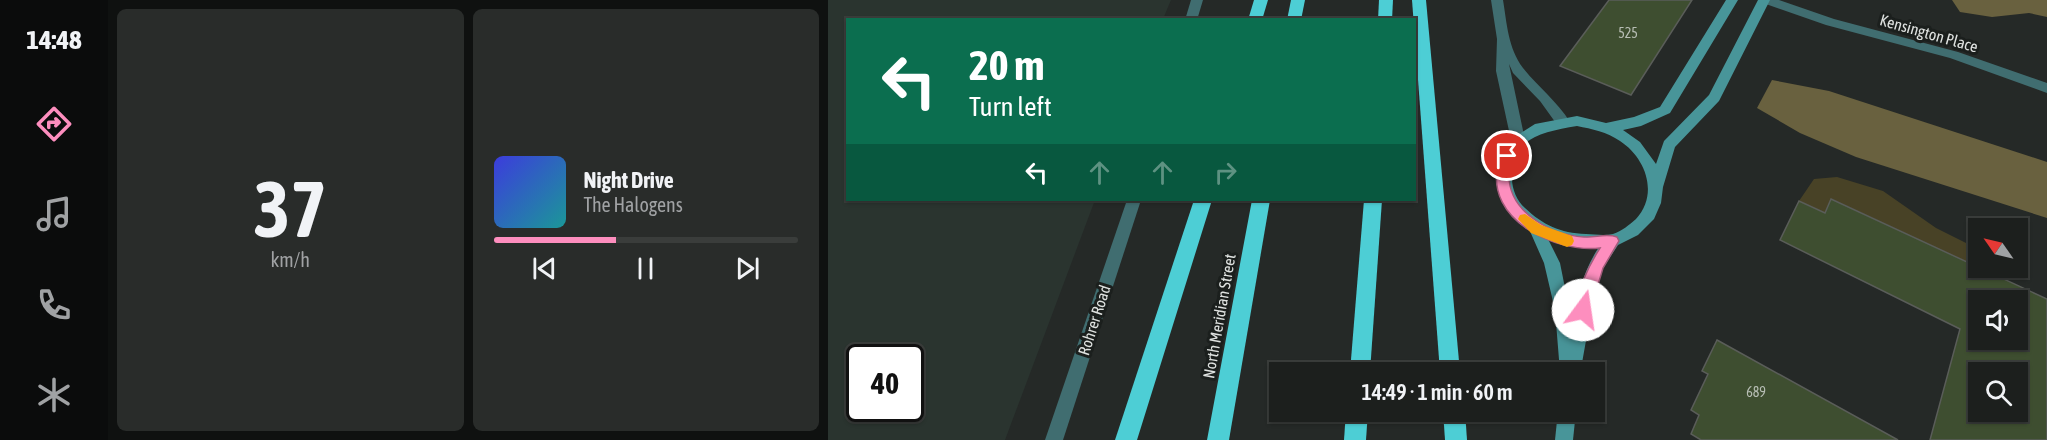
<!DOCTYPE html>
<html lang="en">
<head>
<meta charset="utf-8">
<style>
  :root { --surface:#1c1f1d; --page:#292c2a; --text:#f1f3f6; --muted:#a0a2a4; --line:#3a3d3b; --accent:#fd8ebe }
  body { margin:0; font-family:"Asap Condensed",sans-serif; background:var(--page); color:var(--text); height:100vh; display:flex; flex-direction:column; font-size:22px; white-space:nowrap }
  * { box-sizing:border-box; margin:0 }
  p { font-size:20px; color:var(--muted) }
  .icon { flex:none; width:33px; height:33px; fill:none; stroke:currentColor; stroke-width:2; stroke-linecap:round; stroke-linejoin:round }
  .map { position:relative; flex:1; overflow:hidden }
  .panel { display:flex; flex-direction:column; gap:9px; padding:9px; background:#0f1110; width:720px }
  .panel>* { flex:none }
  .guide { position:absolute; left:18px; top:18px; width:570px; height:183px; border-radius:0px; box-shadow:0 2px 4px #0004,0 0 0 2px var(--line); background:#0b6e4f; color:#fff; overflow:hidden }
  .needle { width:39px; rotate:304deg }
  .controls { position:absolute; left:1140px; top:218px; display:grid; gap:12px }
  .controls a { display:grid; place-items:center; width:60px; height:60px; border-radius:0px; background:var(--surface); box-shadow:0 2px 4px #0004,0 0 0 2px var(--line); font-size:30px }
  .speed { position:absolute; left:18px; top:344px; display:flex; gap:12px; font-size:30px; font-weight:700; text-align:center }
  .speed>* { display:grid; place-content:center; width:78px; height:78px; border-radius:50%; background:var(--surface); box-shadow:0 2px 4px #0004,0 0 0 2px var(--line); line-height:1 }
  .speed .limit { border:3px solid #111; border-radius:9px; background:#fff; color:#111 }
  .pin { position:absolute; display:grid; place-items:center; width:51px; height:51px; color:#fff; margin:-26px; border:3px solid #fff; border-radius:50%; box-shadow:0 2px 6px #0007 }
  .me { position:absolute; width:66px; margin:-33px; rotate:14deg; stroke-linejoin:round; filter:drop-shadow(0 0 4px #0008) }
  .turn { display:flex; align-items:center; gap:21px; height:126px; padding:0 24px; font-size:27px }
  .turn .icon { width:78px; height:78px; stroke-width:2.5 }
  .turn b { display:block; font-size:42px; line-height:51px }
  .lanes { display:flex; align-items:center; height:57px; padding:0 24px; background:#0003; justify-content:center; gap:30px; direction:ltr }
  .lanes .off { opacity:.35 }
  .panel .card { flex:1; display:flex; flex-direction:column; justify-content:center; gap:9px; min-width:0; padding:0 21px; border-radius:9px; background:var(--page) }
  .panel .dial { align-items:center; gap:0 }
  .dial b { font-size:78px; line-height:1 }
  .song { display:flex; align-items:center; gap:18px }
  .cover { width:72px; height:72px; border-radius:9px; background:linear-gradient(135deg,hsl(240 70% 55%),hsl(180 70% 35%)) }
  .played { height:6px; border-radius:3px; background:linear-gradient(90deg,var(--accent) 40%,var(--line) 40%) }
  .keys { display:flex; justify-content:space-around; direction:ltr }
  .panel .tiles { flex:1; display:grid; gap:9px; grid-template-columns:repeat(2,1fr) }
  .trip { position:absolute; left:441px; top:362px; width:336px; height:60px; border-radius:0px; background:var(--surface); box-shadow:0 2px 4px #0004,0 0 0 2px var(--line); font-weight:600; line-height:60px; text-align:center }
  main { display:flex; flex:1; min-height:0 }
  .tab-bar { display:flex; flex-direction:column; width:108px; justify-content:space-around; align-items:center; background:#0b0c0c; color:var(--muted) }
  .tab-bar .icon { width:42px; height:42px }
  .tab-bar .active { color:var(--accent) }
  .tab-bar b { font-size:27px; color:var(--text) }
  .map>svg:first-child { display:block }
</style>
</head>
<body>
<main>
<nav class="tab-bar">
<b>14:48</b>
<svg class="icon active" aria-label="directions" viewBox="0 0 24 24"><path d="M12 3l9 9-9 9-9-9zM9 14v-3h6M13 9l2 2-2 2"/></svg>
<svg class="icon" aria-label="music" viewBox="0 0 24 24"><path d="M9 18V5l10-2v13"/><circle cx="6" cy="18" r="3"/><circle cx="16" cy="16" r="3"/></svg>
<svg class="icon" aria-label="phone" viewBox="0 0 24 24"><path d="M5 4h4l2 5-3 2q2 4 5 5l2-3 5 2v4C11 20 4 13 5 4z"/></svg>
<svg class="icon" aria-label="climate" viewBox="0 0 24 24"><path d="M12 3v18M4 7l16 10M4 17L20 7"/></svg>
</nav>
<section class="panel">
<div class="tiles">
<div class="card dial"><b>37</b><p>km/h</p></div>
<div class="card">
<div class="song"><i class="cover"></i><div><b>Night Drive</b><p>The Halogens</p></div></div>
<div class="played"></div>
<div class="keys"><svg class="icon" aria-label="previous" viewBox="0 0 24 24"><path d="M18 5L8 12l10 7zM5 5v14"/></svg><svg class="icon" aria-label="pause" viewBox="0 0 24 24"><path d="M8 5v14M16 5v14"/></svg><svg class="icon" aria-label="next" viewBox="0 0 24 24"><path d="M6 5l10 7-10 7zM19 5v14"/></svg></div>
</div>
</div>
</section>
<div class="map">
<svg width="1219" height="440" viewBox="0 0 1219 440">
  <rect width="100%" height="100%" fill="#252927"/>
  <path fill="#2a342f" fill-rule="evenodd" d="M0,0H343L335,19L20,20V200H267L177,440H0ZM32,357H82V408H32Z"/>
  <path fill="#484226" d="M1009,177L1055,191L1108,228L1150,249V267L1004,199L997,213L971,201L986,179Z"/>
  <g fill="#69613f">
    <path d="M1124,0H1219V17L1201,13L1164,17L1132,12Z"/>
    <path d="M944,80L1001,91L1219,162V218L1028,157L972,133L929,108Z"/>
  </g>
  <g fill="#3e4e30" stroke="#5a5d59" stroke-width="1.5" fill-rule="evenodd">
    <path d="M781,0H864L803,95L732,66Z"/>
    <path d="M1003,199L1219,299V440H1102L1132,329L952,240L971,201L997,213ZM1150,300H1190V339H1150ZM1150,372H1190V411H1150Z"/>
    <path d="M889,340L1070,440H873L863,434L871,415L863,410L880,374L874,371Z"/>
  </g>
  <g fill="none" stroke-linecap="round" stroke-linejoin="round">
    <g fill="#406d70" fill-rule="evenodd">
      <path d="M363,0H375L369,20H357Z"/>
      <path d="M663,0H675C679,24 680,48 695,68C710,87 729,101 742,122L740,126H730L712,101L685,73L681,64L697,140L690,145L683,140L668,71L669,39Z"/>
      <path d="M933,0H951L1006,19L1130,52L1219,83V93L1122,58L998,25L935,3Z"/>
      <path d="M299,200H313L235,440H217Z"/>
    </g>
    <g fill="#489599" fill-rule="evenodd">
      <path d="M898,0H910L842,113L813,126L795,130L812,142L828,164L836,141L881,95L930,0H942L891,101L847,147L835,187L833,203L826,219L810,235L790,245L775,268L767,290L754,363L750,372H732L727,310L716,263L701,229L683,214L670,187L669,164L683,139L707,124L749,116L778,123L806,117L832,107ZM749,126C764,129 779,132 792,141C818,158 831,194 808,219C801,225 794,231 785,234C776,236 766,234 758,234C732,233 715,225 697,208C689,201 684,189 684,179C683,137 715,132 749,126ZM720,239L740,246L771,247C755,271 750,295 744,323L732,263Z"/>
      <path d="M730,411H748L745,440H727Z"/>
    </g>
    <g fill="#4dced5" fill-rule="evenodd">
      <path d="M426,0H440L434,20H420Z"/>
      <path d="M463,0H477L473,20H459Z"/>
      <path d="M551,0H565L564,20H550Z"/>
      <path d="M584,0H598L632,372H612Z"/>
      <path d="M366,200H384L309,440H287Z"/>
      <path d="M424,200H442L401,440H379Z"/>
      <path d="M536,200H554L542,372H522Z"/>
      <path d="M518,411H540L538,440H516Z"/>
      <path d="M615,411H637L639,440H617Z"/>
    </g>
  </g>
  <path fill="#fd8ebe" stroke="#a45c7c" stroke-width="1.5" d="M679,151L685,156C684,161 681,168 681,174C680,212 723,235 756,237C767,238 778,233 789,237L791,241L775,268L761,315L755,317L750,315C743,299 763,262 772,248C727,253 657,220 670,165C672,159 672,153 679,151Z"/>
  <path fill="#f59e0b" d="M697,214L713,225L744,236L746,241L744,245L739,247L703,233L690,219L692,215Z"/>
  <g text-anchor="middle" stroke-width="6" stroke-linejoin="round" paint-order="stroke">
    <g font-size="14" fill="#b7bdb4">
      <text x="800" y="38">525</text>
      <text x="928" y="397">689</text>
    </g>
    <g font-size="16" fill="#dfe2e0" stroke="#1b1f1d">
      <text transform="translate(1101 33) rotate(16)" y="6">Kensington Place</text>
      <text transform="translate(391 316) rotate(-80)" y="6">North Meridian Street</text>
      <text transform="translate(266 320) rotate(-72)" y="6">Rohrer Road</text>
    </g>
  </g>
</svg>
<div class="controls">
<a><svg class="needle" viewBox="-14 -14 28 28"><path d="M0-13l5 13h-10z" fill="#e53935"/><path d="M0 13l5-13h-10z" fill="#a0a2a4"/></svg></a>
<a><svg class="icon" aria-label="sound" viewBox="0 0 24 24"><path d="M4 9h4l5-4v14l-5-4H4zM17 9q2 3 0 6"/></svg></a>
<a><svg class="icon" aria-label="search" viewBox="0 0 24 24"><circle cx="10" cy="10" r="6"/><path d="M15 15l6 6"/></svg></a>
</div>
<div class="speed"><div class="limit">40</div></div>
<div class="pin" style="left:679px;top:156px;background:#d93025"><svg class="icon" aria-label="arrive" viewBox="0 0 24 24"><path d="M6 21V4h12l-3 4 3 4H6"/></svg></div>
<svg class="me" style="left:755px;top:310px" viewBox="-20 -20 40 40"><circle r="19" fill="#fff"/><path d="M0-13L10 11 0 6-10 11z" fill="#fd8ebe"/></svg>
<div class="trip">14:49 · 1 min · 60 m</div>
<div class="guide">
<div class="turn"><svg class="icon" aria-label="left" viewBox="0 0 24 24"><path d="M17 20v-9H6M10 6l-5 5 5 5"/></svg><div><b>20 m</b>Turn left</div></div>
<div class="lanes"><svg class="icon" aria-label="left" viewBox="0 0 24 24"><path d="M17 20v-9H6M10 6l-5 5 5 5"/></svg><svg class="icon off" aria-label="ahead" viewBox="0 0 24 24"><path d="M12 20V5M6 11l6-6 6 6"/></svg><svg class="icon off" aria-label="ahead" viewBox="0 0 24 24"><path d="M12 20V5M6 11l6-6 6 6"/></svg><svg class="icon off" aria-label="right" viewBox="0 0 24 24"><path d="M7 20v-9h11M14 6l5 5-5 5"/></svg></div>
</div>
</div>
</main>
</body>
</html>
